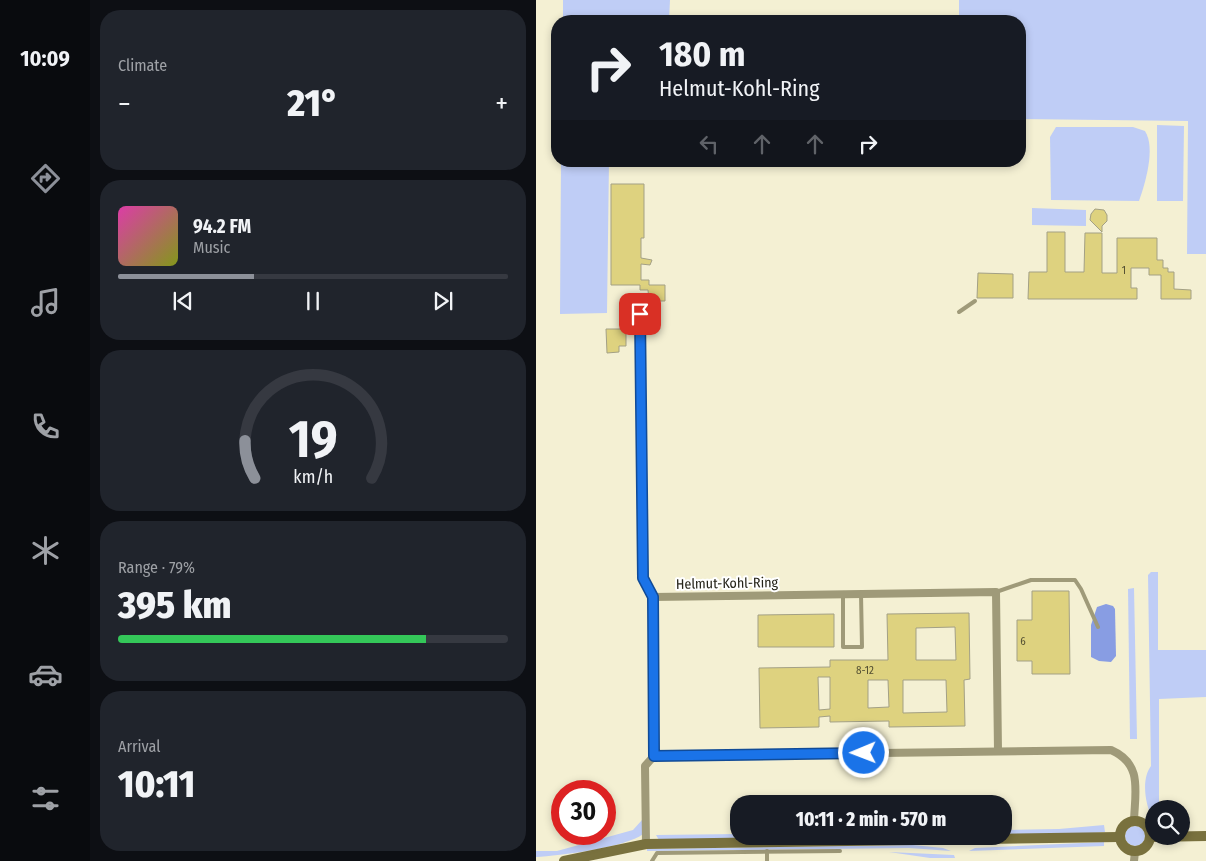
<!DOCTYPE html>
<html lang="en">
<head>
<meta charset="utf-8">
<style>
  :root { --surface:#171b24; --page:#20242c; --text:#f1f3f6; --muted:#9ea1a6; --line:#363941; --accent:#8c9099 }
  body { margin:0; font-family:"Fira Sans Condensed",sans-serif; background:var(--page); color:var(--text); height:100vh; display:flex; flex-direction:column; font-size:19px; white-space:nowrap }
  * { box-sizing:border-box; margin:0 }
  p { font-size:16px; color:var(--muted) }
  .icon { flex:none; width:28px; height:28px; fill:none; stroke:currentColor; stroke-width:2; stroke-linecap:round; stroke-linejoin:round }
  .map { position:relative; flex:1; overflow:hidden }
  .side { display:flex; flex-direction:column; gap:10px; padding:10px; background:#0d0f14; width:446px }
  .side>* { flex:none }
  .guide { position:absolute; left:15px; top:15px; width:475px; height:152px; border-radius:20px; box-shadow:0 2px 8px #0003; background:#171b24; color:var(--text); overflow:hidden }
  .tools { position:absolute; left:609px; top:800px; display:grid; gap:10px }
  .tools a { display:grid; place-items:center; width:45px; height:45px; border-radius:50%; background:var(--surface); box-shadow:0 2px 8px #0003; font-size:25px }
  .speed { position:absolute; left:15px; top:780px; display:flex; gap:10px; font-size:25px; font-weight:700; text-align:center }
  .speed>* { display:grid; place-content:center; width:65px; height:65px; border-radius:50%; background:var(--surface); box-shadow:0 2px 8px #0003; line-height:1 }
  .speed .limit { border:8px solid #d22; background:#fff; color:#111 }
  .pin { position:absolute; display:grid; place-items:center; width:42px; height:42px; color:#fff; margin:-21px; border-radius:10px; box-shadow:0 2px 8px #0006 }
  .me { position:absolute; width:55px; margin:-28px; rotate:269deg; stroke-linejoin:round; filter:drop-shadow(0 0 4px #0008) }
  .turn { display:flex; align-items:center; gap:18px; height:105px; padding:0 25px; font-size:22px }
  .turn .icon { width:65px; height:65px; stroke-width:2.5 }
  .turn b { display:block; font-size:35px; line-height:42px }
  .lanes { display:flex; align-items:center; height:48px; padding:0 25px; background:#0003; justify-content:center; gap:25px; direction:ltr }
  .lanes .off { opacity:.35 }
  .big { font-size:38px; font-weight:800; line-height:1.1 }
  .side .tile { flex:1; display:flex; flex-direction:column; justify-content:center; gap:8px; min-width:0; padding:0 18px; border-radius:20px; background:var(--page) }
  .side .dial { align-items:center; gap:0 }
  .dial svg { height:130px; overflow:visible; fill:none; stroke:var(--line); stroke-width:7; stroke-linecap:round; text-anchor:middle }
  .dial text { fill:var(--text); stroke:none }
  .song { display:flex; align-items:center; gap:15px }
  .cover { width:60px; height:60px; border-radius:8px; background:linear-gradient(135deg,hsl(320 70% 55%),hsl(70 70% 35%)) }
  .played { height:5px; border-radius:2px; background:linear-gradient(90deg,var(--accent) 35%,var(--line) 35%) }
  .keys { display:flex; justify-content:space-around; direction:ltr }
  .heat { display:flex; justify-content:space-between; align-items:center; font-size:28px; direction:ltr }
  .charge { height:8px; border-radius:4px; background:linear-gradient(90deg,#34c759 79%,var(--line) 0) }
  .trip { position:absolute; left:194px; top:795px; width:282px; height:50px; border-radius:20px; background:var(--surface); box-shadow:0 2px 8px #0003; font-weight:800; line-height:50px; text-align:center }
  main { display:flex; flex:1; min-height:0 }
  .menu { display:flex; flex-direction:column; width:90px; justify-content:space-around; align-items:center; background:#090b0e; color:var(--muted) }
  .menu .icon { width:35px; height:35px }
  .menu .active { color:var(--accent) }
  .menu b { font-size:22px; color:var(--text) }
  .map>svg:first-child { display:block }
</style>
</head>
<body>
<main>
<nav class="menu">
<b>10:09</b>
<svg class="icon active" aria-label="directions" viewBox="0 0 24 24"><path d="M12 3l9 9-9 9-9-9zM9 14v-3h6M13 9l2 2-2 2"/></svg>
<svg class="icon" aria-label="music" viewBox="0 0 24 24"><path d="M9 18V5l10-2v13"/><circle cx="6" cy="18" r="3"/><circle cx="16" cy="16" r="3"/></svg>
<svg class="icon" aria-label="phone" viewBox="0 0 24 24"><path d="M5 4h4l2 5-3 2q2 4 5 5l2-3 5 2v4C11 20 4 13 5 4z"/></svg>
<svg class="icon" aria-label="climate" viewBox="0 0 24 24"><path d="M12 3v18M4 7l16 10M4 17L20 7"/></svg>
<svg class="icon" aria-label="car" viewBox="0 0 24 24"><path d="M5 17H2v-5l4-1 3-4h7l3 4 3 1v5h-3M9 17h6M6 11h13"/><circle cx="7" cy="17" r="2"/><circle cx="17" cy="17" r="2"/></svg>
<svg class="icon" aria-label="filters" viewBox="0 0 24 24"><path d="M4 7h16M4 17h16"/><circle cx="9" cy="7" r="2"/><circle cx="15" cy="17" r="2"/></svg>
</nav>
<section class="side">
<div class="tile"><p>Climate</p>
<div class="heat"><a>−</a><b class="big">21°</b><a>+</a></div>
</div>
<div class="tile">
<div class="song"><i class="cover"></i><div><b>94.2 FM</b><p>Music</p></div></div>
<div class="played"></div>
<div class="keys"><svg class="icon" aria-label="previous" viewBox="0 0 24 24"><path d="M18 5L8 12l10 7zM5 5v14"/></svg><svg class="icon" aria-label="pause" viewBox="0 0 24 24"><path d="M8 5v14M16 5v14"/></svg><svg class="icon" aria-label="next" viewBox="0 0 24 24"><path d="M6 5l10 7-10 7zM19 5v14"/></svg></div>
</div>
<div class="tile dial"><svg viewBox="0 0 100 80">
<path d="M14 69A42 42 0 1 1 86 69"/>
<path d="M14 69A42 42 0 0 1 8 46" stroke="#8c9099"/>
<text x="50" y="56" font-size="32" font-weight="700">19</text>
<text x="50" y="72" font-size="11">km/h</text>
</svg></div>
<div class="tile"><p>Range · 79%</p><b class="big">395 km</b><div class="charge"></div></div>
<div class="tile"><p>Arrival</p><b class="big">10:11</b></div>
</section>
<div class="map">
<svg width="670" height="861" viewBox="0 0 670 861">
  <rect width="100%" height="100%" fill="#f4f0d3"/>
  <g fill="#bfcdf6">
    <path d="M27,0H134L133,21H27Z"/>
    <path d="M423,0H670V254H651L652,121L484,119V21H423Z"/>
    <path d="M621,125L648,126L647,201H621Z"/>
    <path d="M520,127H597L609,131C620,148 609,184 603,201L515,200L514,137Z"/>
    <path d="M25,161H132H73L71,313L24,314Z"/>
    <path d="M496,208L550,210V226L496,225Z"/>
    <path d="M615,572H622V650H670V697L623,699V809H618L617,819C609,805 605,779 615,766L612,575Z"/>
    <path d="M598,588L601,739H594L592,589Z"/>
    <path d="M106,820L107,834C91,847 23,856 0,857V851H21L97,830Z"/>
    <path d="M568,825L569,832L523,836H468V830L523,829Z"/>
    <circle cx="599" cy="836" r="10"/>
    <path d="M202,834V836H451L123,840L120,835Z"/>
    <path d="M568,842V846L433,851L439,848Z"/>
    <path d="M377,845L407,848L415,851L373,848L111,851V849Z"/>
    <path d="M353,852L418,855L419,858H394Z"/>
  </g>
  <path fill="#889de3" d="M570,604L577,606L579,609L580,656L575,662L563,661L555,657V625L561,607Z"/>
  <g fill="#ded27f" stroke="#a3a085" fill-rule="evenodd">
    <path d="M75,184H108V238H105V258L116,260L114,265L105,264V280H113V285H129V301H113L112,290H104V285H75Z"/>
    <path d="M559,209L568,210L571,215V221L566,226V232L554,220L555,214Z"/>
    <path d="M511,232H529V272H548L549,233H566V273H581V238H621V260H627V268H632V272H638V289L655,290V299H625V275H613V268H595V288H601V299H492L493,272H511Z"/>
    <path d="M442,273L477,274V298H441Z"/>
    <path d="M70,329H90V346H83V352L71,353Z"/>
    <path d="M496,591H533L534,674H496V661H481V620H496Z"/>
    <path d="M433,613L434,679L428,680L429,726L353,727V721L294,722V716L283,717V727L224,728L223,668L294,667V660H352L351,614ZM419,627L420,660H380V628ZM282,677H294V709L283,710ZM332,680H352L353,707L332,708ZM367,680H410L411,712L367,713Z"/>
    <path d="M298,614V647H222V615Z"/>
  </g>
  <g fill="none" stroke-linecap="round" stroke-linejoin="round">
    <g stroke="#9f9a79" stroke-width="4">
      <path d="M423,312L439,301"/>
      <path d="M460,592L495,580H539L545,589L562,627"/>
      <path d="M307,594V647H326L325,594"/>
      <path d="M231,851V861"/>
      <path d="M116,861L121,853L304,851"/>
    </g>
    <g stroke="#9f9a79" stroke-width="8">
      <path d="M105,315L107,578L117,597L118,756"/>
      <path d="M117,597L460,592L462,751"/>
      <path d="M118,756L575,750C607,764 599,791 598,821"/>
      <path d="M110,844L109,766L118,756"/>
      <path d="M598,861L599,852"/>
    </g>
    <g stroke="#79713e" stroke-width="10">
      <circle cx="599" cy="836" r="15"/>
      <path d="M615,837L670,836"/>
      <path d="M28,861L110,844L583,837"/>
    </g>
  </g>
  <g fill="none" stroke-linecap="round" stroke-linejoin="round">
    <g stroke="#114b97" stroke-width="12">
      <path id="route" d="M104,314L107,578L117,597L118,756L328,753"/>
    </g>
    <use href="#route" stroke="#1a73e8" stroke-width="9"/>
  </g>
  <g text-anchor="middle" stroke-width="4" stroke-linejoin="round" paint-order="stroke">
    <g font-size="11" fill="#545033">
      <text x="588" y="274">1</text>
      <text x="487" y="645">6</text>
      <text x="329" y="674">8-12</text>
    </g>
    <g font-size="14" fill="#26241a" stroke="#fff">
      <text transform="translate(191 583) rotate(-1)" y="5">Helmut-Kohl-Ring</text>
    </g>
  </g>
</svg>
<div class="tools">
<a><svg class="icon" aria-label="search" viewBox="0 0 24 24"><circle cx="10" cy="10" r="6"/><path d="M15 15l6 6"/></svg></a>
</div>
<div class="speed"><div class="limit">30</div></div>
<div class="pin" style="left:104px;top:314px;background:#d93025"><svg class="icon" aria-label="arrive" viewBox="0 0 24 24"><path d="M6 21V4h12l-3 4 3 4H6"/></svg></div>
<svg class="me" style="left:328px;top:753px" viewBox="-20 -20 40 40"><circle r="17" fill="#1a73e8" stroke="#fff" stroke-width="3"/><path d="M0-11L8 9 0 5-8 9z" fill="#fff"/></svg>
<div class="trip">10:11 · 2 min · 570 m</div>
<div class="guide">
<div class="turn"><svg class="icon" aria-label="right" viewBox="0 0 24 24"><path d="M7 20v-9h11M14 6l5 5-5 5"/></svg><div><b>180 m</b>Helmut-Kohl-Ring</div></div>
<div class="lanes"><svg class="icon off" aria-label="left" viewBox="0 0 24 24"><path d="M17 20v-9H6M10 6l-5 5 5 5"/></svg><svg class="icon off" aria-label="ahead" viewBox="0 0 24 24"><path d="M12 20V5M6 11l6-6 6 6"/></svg><svg class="icon off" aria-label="ahead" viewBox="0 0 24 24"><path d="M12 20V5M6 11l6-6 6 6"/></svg><svg class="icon" aria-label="right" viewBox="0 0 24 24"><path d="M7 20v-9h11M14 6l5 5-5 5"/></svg></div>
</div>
</div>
</main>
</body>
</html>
